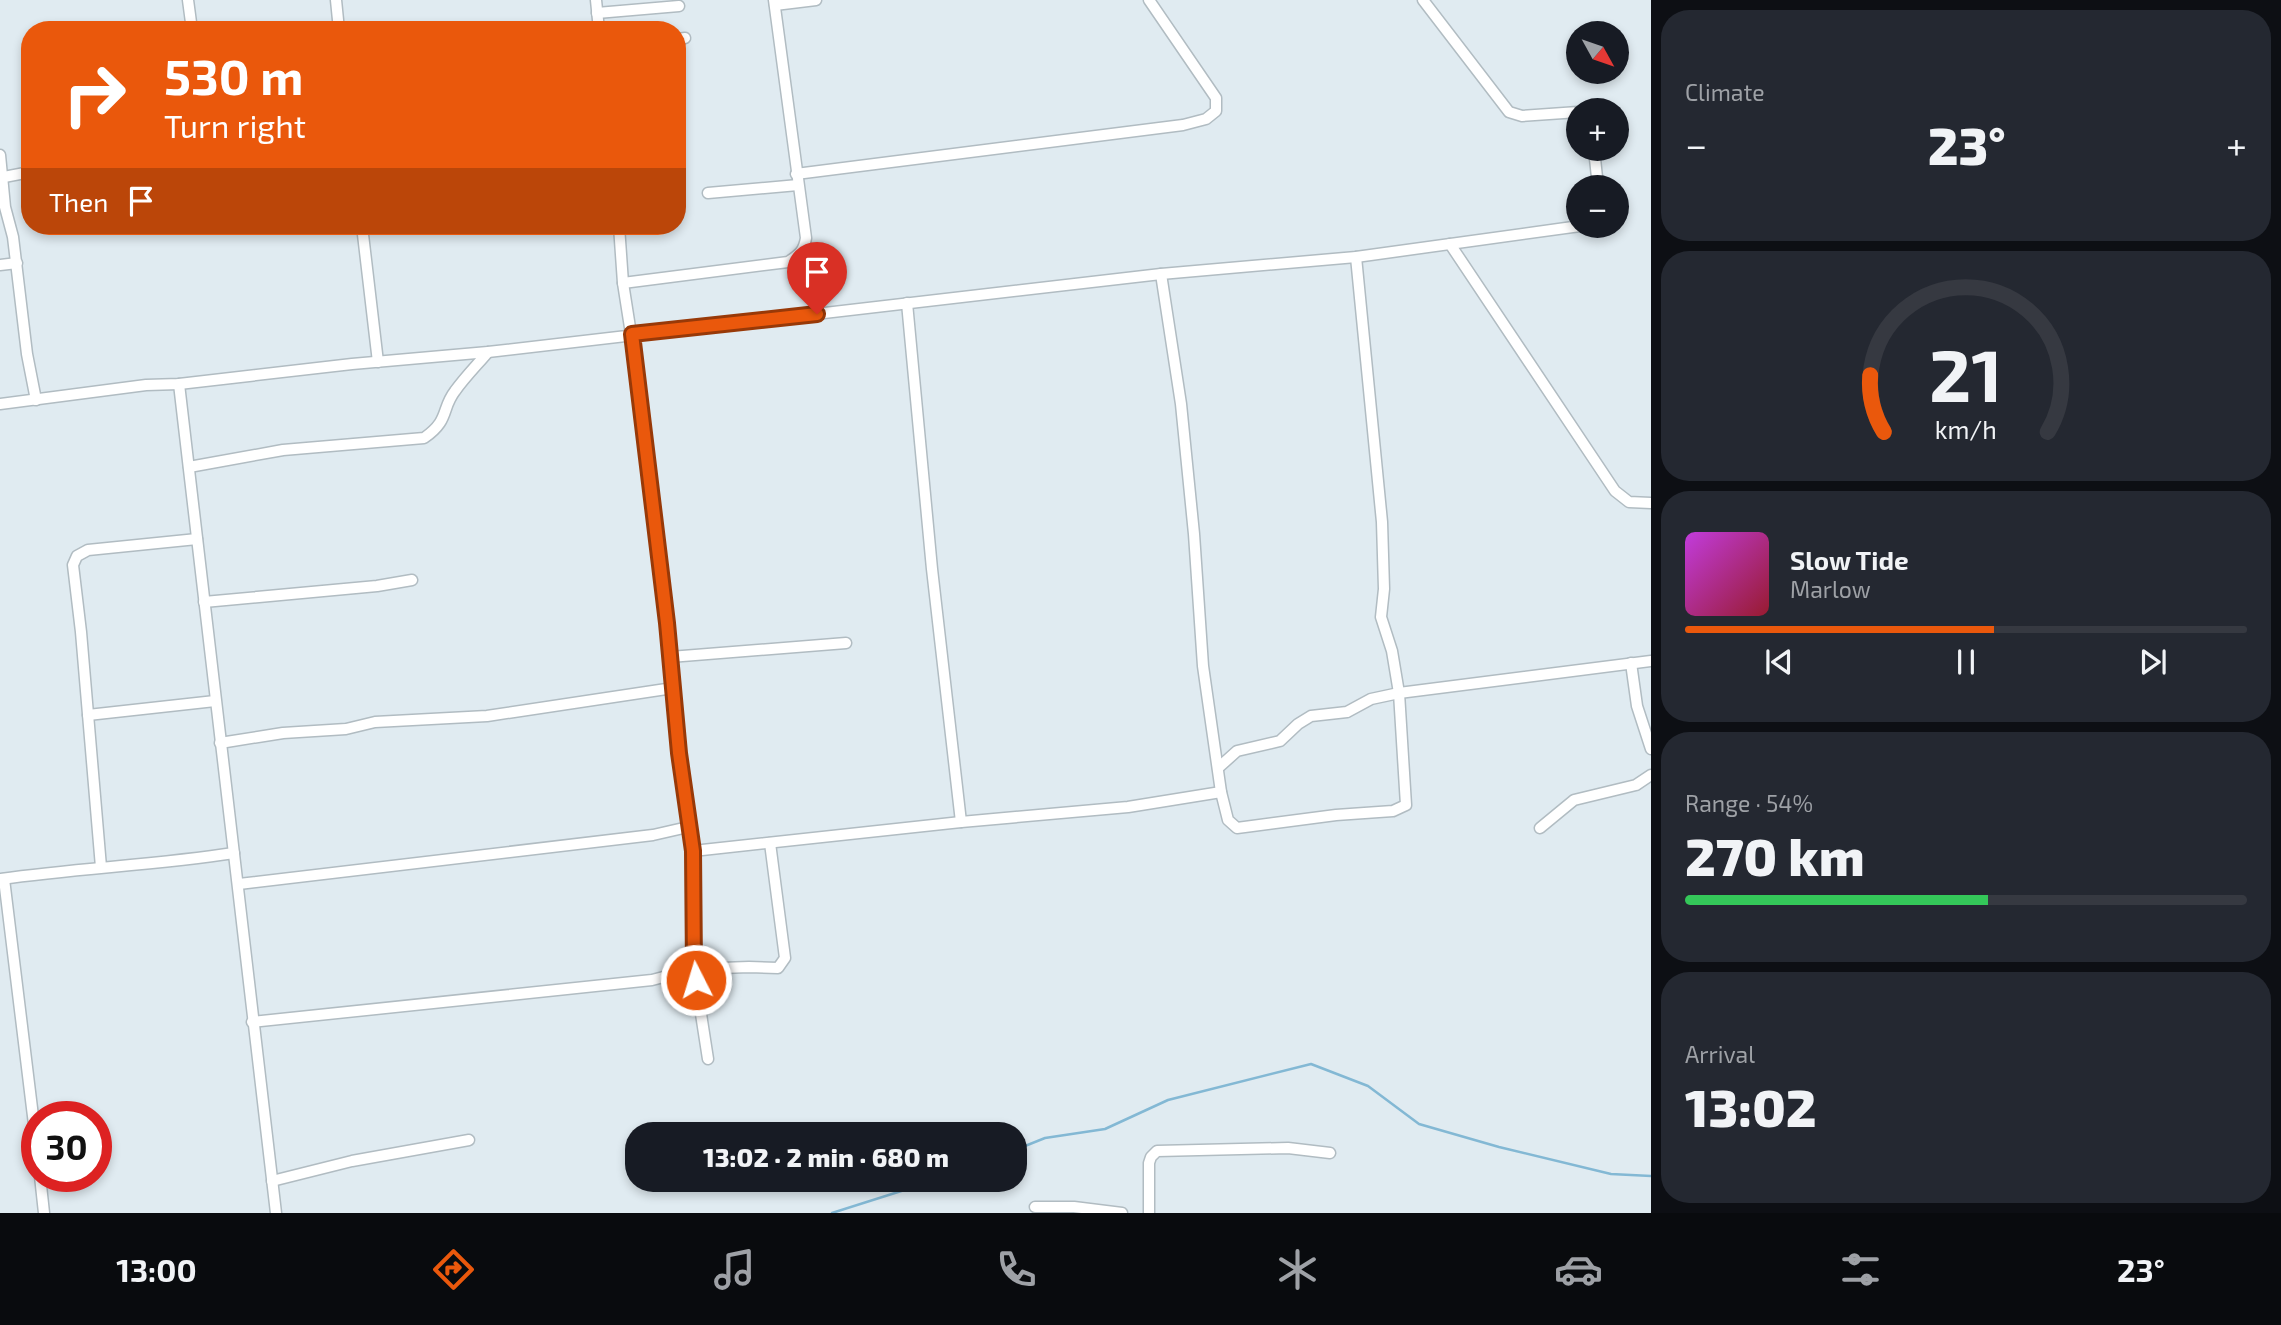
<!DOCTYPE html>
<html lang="en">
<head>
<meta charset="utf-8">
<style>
  :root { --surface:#171b24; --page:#242831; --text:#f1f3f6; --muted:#9ea1a6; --line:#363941; --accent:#ea580c }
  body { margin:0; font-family:"Exo 2",sans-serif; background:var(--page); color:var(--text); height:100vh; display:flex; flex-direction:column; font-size:26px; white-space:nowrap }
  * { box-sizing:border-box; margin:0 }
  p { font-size:23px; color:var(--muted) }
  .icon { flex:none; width:38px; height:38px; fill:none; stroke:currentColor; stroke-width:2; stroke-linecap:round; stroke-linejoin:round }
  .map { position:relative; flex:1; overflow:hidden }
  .sheet { display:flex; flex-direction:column; gap:10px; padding:10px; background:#0d0f14; width:630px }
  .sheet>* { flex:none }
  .banner { position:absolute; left:21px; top:21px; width:665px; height:214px; border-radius:28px; box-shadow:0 4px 10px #0003; background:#ea580c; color:#fff; overflow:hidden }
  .needle { width:46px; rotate:130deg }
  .controls { position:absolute; left:1566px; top:21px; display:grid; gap:14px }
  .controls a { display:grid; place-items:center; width:63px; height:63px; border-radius:50%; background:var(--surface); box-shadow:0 4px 10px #0003; font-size:35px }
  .speed { position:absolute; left:21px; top:1101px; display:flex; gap:14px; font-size:35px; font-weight:700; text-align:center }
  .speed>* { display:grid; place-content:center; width:91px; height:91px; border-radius:50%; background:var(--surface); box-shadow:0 4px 10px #0003; line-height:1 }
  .speed .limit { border:10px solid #d22; background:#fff; color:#111 }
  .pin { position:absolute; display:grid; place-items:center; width:60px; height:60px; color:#fff; margin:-72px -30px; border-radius:50% 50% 50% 0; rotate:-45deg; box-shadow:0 0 7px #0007 }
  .pin .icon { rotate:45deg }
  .me { position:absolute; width:77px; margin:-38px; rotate:355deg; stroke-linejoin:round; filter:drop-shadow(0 0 5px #0008) }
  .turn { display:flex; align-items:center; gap:24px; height:147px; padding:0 28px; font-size:32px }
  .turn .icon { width:91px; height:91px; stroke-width:2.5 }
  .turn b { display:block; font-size:49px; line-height:60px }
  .then { display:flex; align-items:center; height:66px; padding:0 28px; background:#0003; gap:14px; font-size:26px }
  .big { font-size:52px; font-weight:800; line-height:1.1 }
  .sheet .card { flex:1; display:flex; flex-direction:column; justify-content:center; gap:10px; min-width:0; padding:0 24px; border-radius:28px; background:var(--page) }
  .sheet .dial { align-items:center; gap:0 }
  .dial svg { height:182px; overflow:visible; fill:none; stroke:var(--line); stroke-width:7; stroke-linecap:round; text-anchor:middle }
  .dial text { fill:var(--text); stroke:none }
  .song { display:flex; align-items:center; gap:21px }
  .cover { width:84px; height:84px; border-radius:10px; background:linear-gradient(135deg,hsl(290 70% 55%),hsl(350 70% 35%)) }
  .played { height:7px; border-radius:4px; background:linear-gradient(90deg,var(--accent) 55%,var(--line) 55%) }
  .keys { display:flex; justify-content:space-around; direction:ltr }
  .heat { display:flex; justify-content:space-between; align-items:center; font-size:38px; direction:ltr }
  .charge { height:10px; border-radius:5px; background:linear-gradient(90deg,#34c759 54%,var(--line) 0) }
  .trip { position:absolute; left:625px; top:1122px; width:402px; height:70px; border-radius:28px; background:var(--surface); box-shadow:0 4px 10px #0003; font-weight:800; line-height:70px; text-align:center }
  .tab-bar { display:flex; height:112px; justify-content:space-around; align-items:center; background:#090b0e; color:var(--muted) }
  .tab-bar .icon { width:49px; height:49px }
  .tab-bar .on { color:var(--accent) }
  .tab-bar b { font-size:32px; color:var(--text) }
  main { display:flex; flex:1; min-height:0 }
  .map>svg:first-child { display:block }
</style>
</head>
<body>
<main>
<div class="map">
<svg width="1651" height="1213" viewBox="0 0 1651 1213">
  <rect width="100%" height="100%" fill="#e0ebf1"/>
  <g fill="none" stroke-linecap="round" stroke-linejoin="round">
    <g stroke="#83b8d4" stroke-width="2.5">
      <path d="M1015,1150L1045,1138L1105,1129L1168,1100L1311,1064L1368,1086L1419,1124L1499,1147L1611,1174L1651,1176"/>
      <path d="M832,1213L936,1180"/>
    </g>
    <g stroke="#b1bcc2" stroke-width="13">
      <g id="minor">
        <path d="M188,0L192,30"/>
        <path d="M336,0L339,30"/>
        <path d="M596,0L599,30"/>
        <path d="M1423,0L1509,112L1522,116L1578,112"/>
        <path d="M775,5L816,0"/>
        <path d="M597,13L679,6"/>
        <path d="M677,39L685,38"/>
        <path d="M1594,149L1598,187"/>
        <path d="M0,155L5,207L13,237L27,354L36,400"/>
        <path d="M796,174L1183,125L1206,119L1216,111V98L1149,0"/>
        <path d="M4,177L30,172"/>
        <path d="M708,193L798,185"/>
        <path d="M362,226L378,362"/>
        <path d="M619,226L623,283L637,372L667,623L679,753L693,851L694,969L708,1059"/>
        <path d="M1450,244L1615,491L1629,502L1651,503"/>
        <path d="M0,265L17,263"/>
        <path d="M1161,274L1181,404L1194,534L1203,666L1221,792L1228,820L1237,828L1336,815L1393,811L1406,805L1399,693L1392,651L1381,617L1384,589L1382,522L1356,257"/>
        <path d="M623,283L788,262C799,255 804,251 806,238L774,0"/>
        <path d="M907,303L932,569L961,822"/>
        <path d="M179,384L276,1213"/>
        <path d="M0,404L146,385L179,384L352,364L488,352L1161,274L1356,257L1580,226"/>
        <path d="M189,467L283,450L424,438C450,420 441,409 455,391C465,377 477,365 488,352"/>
        <path d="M204,602L377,586L412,580"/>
        <path d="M670,657L846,643"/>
        <path d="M1631,663L1637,706L1651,749"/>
        <path d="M88,715L215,701"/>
        <path d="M220,743L283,733L346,729L375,722L487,716L673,688"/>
        <path d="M1218,768L1237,751L1280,741L1298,724L1311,716L1347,712L1371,699L1399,693L1651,661"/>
        <path d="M1540,828L1574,800L1636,785L1651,775"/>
        <path d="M693,851L961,822L1128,807L1221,792"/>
        <path d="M101,867L81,632L73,565L77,556L88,550L197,539"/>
        <path d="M1,879C78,868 156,865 234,853"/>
        <path d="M4,879L37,1149"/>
        <path d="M239,884L653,835L688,827"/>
        <path d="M252,1022L652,980L694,969L749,967L778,968L785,958L770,843"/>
        <path d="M40,1176L44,1213"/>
        <path d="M272,1181L352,1161L469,1140"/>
        <path d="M1035,1207H1074L1122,1213"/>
        <path d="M1149,1213V1163L1151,1157L1157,1151L1288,1148L1330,1153"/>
      </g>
    </g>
    <use href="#minor" stroke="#fff" stroke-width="10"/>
  </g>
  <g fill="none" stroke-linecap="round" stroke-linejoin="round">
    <g stroke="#983908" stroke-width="18">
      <path id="route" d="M696,980L694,969L693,851L679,753L667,623L632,334L817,314"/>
    </g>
    <use href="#route" stroke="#ea580c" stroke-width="12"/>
  </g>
</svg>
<div class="controls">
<a><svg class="needle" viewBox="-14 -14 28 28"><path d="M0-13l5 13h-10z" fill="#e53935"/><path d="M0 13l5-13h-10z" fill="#9ea1a6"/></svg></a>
<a>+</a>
<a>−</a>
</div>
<div class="speed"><div class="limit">30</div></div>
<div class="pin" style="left:817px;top:314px;background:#d93025"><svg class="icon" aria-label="arrive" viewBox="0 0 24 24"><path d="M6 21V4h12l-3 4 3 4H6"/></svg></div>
<svg class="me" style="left:696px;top:980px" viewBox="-20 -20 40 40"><circle r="17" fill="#ea580c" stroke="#fff" stroke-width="3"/><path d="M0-11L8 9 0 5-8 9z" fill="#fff"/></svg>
<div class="trip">13:02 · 2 min · 680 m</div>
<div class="banner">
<div class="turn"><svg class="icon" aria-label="right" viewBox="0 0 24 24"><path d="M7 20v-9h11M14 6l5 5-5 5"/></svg><div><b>530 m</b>Turn right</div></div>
<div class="then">Then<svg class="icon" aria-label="arrive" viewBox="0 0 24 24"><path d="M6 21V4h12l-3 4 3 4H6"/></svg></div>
</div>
</div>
<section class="sheet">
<div class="card"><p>Climate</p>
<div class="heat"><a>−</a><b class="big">23°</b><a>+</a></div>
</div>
<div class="card dial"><svg viewBox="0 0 100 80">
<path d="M14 69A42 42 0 1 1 86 69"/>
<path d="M14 69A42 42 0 0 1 8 44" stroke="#ea580c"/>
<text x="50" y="56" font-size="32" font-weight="700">21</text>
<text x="50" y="72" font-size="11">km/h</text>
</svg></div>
<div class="card">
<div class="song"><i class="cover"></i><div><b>Slow Tide</b><p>Marlow</p></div></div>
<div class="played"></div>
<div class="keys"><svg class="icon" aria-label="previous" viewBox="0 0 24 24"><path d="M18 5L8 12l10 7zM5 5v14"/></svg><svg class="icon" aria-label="pause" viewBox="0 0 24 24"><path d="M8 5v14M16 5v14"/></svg><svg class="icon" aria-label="next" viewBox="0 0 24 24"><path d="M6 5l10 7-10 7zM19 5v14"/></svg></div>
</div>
<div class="card"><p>Range · 54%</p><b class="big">270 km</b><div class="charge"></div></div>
<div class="card"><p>Arrival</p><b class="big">13:02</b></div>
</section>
</main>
<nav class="tab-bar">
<b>13:00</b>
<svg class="icon on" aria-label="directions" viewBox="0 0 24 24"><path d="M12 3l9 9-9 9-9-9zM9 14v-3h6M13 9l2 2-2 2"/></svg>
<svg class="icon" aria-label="music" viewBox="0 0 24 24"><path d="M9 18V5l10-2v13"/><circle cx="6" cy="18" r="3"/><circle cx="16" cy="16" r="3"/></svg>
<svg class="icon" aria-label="phone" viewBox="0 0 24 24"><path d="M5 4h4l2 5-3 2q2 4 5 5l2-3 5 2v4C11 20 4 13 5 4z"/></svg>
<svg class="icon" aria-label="climate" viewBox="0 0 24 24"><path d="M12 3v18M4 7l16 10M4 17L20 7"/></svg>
<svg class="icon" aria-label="car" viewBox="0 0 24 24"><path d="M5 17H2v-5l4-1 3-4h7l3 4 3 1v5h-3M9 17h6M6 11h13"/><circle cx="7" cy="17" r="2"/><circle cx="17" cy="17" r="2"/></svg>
<svg class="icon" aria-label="filters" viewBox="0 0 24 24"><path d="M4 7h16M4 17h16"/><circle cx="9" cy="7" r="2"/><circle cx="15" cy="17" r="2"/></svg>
<b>23°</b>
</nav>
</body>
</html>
